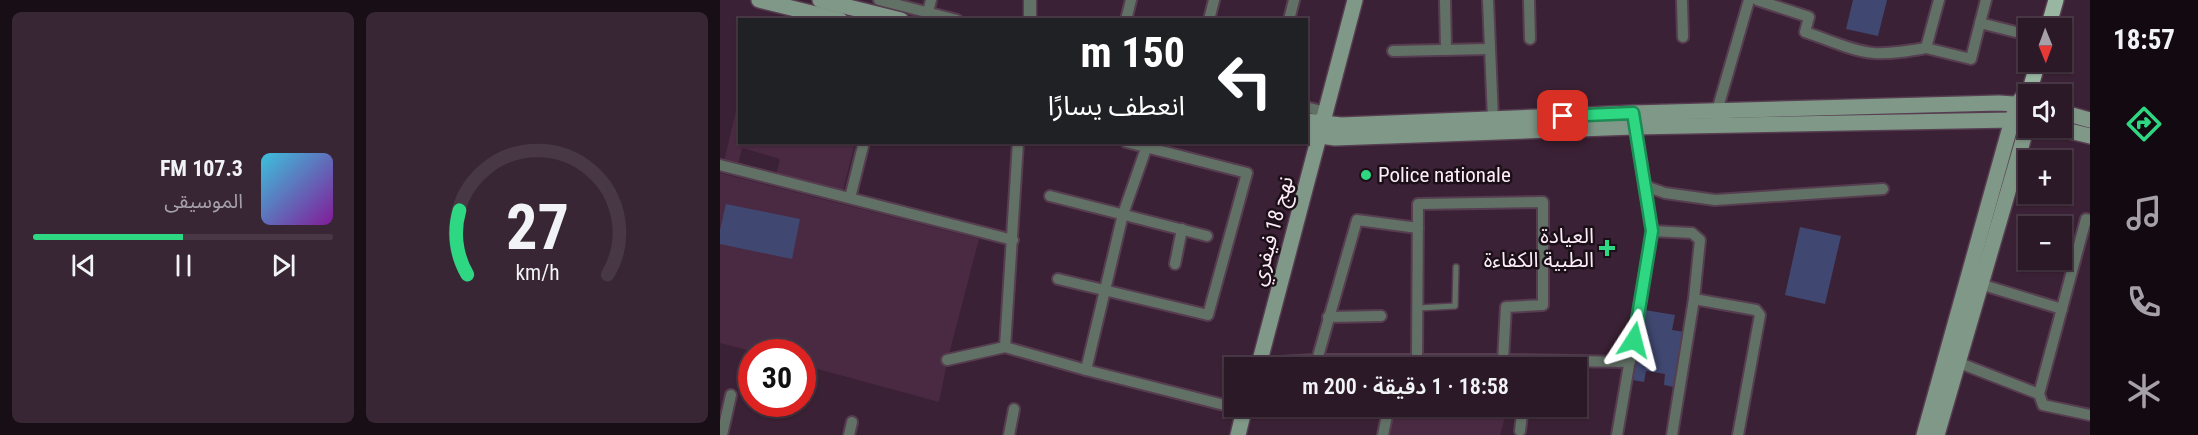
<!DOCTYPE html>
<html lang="ar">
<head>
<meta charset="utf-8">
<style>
  :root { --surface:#2c1928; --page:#382634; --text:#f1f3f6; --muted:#a6a0a8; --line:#483845; --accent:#2ed883 }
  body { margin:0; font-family:"Roboto Condensed","Noto Sans Arabic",sans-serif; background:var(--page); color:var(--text); direction:rtl; height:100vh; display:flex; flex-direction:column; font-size:22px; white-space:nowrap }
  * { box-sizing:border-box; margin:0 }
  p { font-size:20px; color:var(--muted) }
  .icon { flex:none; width:33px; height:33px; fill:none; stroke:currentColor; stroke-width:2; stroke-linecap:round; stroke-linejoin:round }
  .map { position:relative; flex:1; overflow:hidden; direction:ltr }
  .side { display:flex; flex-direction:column; gap:12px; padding:12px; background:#180e16; width:720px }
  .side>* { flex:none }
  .guide { position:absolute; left:18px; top:18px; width:570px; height:126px; border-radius:0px; box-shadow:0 2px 4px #0004,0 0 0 2px var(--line); direction:rtl; background:#202124; color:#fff; overflow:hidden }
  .needle { width:39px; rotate:179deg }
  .controls { position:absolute; left:1298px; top:18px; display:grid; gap:12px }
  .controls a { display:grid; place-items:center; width:54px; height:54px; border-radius:0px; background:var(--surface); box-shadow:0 2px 4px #0004,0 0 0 2px var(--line); font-size:30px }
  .speed { position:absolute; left:18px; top:339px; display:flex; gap:12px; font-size:30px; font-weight:700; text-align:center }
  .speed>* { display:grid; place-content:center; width:78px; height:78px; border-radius:50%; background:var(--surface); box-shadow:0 2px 4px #0004,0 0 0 2px var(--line); line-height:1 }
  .speed .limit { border:9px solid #d22; background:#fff; color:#111 }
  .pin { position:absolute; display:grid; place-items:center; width:51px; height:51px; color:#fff; margin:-26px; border-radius:12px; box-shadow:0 3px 9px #0006 }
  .me { position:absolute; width:66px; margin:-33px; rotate:9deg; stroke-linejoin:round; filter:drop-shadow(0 0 4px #0008) }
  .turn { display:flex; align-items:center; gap:21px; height:126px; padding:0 24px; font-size:27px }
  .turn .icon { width:78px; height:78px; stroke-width:2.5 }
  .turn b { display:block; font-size:42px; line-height:51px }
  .side .card { flex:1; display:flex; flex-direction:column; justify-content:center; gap:9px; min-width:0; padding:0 21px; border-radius:9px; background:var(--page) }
  .side .dial { align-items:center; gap:0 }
  .dial svg { height:156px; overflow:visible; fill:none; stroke:var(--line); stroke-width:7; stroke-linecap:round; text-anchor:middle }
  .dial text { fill:var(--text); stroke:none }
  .song { display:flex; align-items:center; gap:18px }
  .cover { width:72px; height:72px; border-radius:9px; background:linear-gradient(135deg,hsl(190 70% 55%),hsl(290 70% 35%)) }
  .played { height:6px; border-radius:3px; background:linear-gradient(90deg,var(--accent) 50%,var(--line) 50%) }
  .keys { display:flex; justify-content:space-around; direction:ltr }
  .side .tiles { flex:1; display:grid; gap:12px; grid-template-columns:repeat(2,1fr) }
  .trip { position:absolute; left:504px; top:357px; width:363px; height:60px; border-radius:0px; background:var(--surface); box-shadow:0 2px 4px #0004,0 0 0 2px var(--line); font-weight:600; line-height:60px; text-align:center; direction:rtl }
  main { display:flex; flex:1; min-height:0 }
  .tabs { display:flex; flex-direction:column; width:108px; justify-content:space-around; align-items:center; background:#120a10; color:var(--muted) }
  .tabs .icon { width:42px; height:42px }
  .tabs .on { color:var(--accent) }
  .tabs b { font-size:27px; color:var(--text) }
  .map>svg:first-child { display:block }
</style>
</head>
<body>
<main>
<nav class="tabs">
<b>18:57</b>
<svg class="icon on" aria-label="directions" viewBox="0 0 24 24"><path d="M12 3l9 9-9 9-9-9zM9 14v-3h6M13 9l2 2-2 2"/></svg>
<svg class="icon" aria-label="music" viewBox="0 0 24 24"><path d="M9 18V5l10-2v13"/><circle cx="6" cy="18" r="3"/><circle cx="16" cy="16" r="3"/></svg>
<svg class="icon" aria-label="phone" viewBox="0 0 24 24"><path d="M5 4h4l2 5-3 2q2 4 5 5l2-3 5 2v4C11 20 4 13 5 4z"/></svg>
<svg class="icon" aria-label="climate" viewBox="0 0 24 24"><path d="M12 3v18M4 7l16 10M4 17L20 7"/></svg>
</nav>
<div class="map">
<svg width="1370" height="435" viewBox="0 0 1370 435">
  <rect width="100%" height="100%" fill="#3b2135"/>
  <g fill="#4a2a43">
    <path d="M19,97L20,142L135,143L123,190L56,175L60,159L22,148L18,165L4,162Z"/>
    <path d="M0,173L259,239L228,358L219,402L83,365L82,352H35L0,343Z"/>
    <path d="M773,406L787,410L780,435H668L674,407Z"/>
  </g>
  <g fill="#404871">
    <path d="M1133,0H1167L1158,36L1126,29Z"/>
    <path d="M6,204L80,219L72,259L0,244V230Z"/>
    <path d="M1080,227L1121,236L1105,304L1065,295Z"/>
    <path d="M925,310L955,315L952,330L964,332L954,387L944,385L945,374L926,371L924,382L913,380Z"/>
  </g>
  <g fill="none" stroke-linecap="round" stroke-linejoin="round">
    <g stroke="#563d50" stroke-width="8">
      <path id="service" d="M698,308L735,306L736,267"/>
    </g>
    <g stroke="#563d50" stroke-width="14">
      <g id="minor">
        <path d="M159,0L237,20"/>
        <path d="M725,0L726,50"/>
        <path d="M768,0L773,119"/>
        <path d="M809,0L810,39"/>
        <path d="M962,0L963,37"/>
        <path d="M1037,0L1089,17L1085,32C1107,39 1131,51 1154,53C1172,54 1189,51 1206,48"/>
        <path d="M1219,0L1206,48L1251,59L1260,23L1308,35"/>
        <path d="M208,12L211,0"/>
        <path d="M406,20L411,0"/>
        <path d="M489,20L494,0"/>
        <path d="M569,20L574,0"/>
        <path d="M1260,23L1266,0"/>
        <path d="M673,51L769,49"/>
        <path d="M586,107L605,112"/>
        <path d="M997,111L1029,0"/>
        <path d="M298,142L285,347L366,370"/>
        <path d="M428,143L403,214L366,370L524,410"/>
        <path d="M0,165L293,240"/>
        <path d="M925,186L945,193L995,200L1163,189"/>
        <path d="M330,196L487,236"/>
        <path d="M130,198L144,142"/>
        <path d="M1370,220L1366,219L1319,394L1323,405L1370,415"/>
        <path d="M932,231L972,233L980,240L974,299L952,435"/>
        <path d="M455,264L462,229"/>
        <path d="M338,279L488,315L527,173L406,142"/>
        <path d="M1260,284L1342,309"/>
        <path d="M974,299L1036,310L1040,315L1018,435"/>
        <path d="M608,317L661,316"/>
        <path d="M227,360L285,347"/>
        <path d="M597,360L637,220L698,228"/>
        <path d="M697,361L698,204L823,202V305L786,307L783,360"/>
        <path d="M1237,362L1319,394"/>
        <path d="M539,363L597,360H783L910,362"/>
        <path d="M800,431L803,406"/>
        <path d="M2,435L11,395"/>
        <path d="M129,435L132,422"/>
        <path d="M289,435L294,409"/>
        <path d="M663,435L669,406"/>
        <path d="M897,435L932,231L914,122"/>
      </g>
    </g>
    <g stroke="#563d50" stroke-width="15">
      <path id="tertiary" d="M310,20V0"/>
    </g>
    <g stroke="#563d50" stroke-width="18">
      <g id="secondary">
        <path d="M39,0L120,20"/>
        <path d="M100,0L181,20"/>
        <path d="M1341,112L1370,120"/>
        <path d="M586,121L621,125L913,113L1279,103L1308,105"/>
        <path d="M1337,128L1370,136"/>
        <path d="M586,134L615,138L914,127L1292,120L1308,122"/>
        <path d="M538,368L635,0"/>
        <path d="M518,435L525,406"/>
        <path d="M1204,435L1292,120L1298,103L1311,86"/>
        <path d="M1217,435L1308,123"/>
      </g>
    </g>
    <g stroke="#563d50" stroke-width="18">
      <g id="primary">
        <path d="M1328,28L1336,0"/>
        <path d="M1311,86L1318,62"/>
      </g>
    </g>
    <use href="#service" stroke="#627166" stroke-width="5"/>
    <use href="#minor" stroke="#627166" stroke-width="10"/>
    <use href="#tertiary" stroke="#627166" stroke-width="12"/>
    <use href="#secondary" stroke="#809888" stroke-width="15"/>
    <use href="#primary" stroke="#98b6a1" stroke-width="15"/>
  </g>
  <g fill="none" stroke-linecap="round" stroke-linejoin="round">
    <g stroke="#1e8c55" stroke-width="15">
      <path id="route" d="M843,116L913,113L932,231L914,340"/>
    </g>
    <use href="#route" stroke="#2ed883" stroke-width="10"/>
  </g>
  <g fill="#2ed883" stroke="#1b0f18" stroke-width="2">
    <circle cx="646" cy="175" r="6"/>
    <path d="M884 239h6v6h6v6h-6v6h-6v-6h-6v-6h6z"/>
  </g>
  <g text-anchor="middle" stroke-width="5" stroke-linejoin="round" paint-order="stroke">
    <g font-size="21" fill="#feecf9" stroke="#1b0f18" text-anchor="start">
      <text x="658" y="182">Police nationale</text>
      <text x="874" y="243" text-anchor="end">العيادة<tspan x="874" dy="24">الطبية الكفاءة</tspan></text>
    </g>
    <g font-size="21" fill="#feecf9" stroke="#1b0f18">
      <text transform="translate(552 231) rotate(-75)" y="7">نهج 18 فيفري</text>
    </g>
  </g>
</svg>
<div class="controls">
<a><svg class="needle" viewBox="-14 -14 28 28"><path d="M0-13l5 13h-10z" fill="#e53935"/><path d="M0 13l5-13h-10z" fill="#a6a0a8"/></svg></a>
<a><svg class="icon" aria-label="sound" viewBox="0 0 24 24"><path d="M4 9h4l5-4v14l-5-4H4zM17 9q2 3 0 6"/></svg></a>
<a>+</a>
<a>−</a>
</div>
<div class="speed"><div class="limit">30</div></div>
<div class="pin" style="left:843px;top:116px;background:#d93025"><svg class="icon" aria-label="arrive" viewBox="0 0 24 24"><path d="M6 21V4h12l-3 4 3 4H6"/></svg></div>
<svg class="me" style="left:914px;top:340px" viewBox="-20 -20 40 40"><path d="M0-17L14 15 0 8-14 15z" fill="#2ed883" stroke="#fff" stroke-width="4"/></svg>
<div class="trip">18:58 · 1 دقيقة · 200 m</div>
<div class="guide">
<div class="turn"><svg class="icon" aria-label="left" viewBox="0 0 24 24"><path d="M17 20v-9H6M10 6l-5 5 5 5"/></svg><div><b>150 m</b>انعطف يسارًا</div></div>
</div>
</div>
<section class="side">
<div class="tiles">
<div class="card dial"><svg viewBox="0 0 100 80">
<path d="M14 69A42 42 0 1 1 86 69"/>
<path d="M14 69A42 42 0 0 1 10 36" stroke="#2ed883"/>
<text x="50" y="56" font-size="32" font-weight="700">27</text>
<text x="50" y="72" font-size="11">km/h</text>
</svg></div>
<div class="card">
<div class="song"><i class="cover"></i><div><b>107.3 FM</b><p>الموسيقى</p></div></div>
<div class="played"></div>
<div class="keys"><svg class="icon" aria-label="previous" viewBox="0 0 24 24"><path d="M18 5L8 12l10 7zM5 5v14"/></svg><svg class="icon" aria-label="pause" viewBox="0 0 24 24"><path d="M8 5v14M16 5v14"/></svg><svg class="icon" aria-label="next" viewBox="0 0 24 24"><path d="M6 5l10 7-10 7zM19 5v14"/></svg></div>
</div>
</div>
</section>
</main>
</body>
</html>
